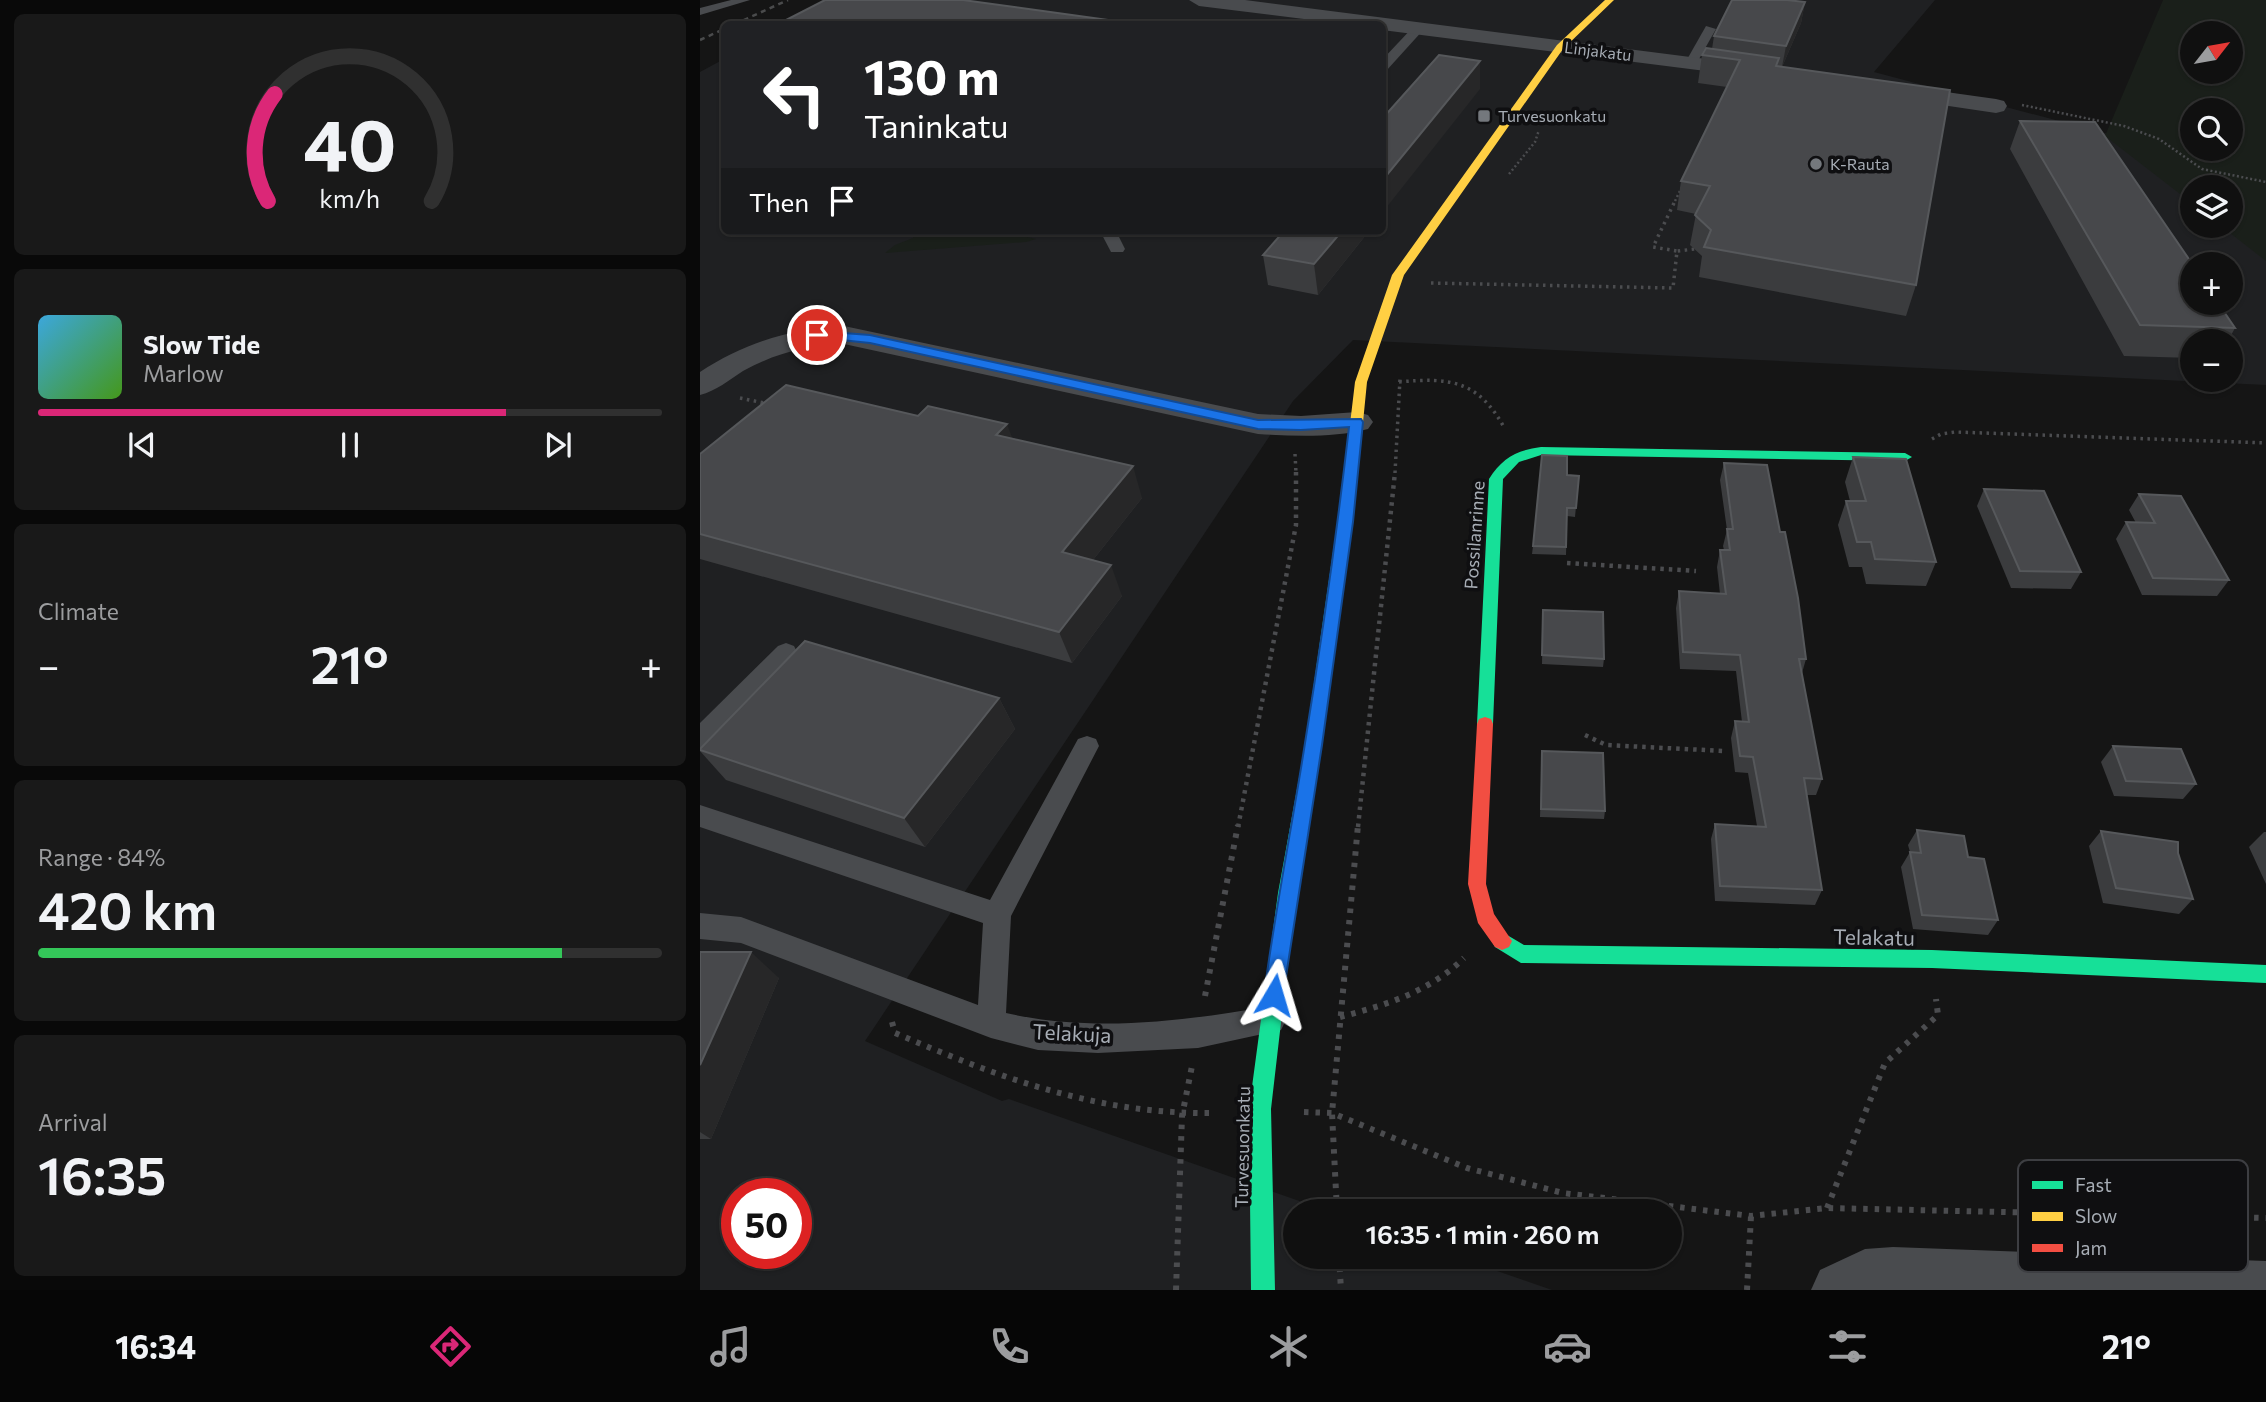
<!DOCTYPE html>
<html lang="en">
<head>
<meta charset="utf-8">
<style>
  :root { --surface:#101010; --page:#191919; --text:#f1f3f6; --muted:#9c9d9f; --line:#303030; --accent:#db2777 }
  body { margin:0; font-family:Commissioner,sans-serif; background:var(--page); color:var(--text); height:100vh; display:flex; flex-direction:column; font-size:26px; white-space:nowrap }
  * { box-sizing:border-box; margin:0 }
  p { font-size:23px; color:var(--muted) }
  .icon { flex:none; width:38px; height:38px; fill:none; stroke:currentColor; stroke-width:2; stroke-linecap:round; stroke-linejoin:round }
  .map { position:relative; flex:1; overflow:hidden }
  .drawer { display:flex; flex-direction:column; gap:14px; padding:14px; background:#090909; width:700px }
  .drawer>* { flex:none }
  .hud { position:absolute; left:21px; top:21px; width:665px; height:214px; border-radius:10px; box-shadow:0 2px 5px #0004,0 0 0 2px var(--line); background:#202124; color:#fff; overflow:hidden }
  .needle { width:46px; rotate:59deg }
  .buttons { position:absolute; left:1480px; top:21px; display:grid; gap:14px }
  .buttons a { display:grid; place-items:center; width:63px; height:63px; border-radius:50%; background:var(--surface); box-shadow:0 2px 5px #0004,0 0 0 2px var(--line); font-size:35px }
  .speed { position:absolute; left:21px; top:1178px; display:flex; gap:14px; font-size:35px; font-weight:700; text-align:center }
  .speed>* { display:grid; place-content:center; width:91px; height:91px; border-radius:50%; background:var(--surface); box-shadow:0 2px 5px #0004,0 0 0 2px var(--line); line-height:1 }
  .speed .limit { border:10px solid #d22; background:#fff; color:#111 }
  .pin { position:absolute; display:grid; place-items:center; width:60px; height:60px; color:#fff; margin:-30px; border:4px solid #fff; border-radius:50%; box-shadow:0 2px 7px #0007 }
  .me { position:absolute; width:77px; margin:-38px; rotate:7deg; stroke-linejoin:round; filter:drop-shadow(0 0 5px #0008) }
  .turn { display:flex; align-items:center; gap:24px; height:147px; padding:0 28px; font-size:32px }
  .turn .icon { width:91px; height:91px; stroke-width:2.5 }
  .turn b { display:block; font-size:49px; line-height:60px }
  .then { display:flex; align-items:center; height:66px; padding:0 28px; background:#0003; gap:14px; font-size:26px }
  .big { font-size:52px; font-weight:600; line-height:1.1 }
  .drawer .widget { flex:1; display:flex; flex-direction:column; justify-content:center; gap:10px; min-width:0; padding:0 24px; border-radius:10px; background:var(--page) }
  .drawer .dial { align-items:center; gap:0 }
  .dial svg { height:182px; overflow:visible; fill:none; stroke:var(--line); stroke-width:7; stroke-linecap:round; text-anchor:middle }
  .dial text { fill:var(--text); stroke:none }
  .song { display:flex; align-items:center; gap:21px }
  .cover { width:84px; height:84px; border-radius:10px; background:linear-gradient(135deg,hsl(200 70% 55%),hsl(100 70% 35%)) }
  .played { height:7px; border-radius:4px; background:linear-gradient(90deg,var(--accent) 75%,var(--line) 75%) }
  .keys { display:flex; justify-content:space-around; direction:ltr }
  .heat { display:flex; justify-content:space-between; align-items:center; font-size:38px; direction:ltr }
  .charge { height:10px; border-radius:5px; background:linear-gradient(90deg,#34c759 84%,var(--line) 0) }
  .trip { position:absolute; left:583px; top:1199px; width:399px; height:70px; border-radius:35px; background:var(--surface); box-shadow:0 2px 5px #0004,0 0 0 2px var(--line); font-weight:600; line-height:70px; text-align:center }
  .tabs { display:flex; height:112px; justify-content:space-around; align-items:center; background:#060606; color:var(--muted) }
  .tabs .icon { width:49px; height:49px }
  .tabs .on { color:var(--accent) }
  .tabs b { font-size:32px; color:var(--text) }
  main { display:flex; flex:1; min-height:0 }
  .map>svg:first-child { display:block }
</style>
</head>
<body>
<main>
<section class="drawer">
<div class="widget dial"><svg viewBox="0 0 100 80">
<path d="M14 69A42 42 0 1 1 86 69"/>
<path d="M14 69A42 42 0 0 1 17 22" stroke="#db2777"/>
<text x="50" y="56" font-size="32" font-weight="700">40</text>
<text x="50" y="72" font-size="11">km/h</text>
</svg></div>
<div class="widget">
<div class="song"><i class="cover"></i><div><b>Slow Tide</b><p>Marlow</p></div></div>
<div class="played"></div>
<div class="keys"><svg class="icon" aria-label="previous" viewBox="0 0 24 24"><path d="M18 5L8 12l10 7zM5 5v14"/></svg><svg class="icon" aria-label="pause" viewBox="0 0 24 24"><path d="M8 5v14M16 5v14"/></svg><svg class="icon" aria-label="next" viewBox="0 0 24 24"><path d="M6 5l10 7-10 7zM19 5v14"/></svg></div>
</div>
<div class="widget"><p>Climate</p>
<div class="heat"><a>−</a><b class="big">21°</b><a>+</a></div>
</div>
<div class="widget"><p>Range · 84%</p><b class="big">420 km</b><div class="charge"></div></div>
<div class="widget"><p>Arrival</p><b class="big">16:35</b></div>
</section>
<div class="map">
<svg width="1566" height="1290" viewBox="0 0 1566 1290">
  <rect width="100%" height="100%" fill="#151515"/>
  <path fill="#1f2022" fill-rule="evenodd" d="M141,0H1235L1174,72L1408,134L1493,193V226H1531L1566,245V385L653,340L593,401L165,1041L302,1101L309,1099L628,1211H595V1256L757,1257L852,1290H0V72L24,59V231H682V24H93ZM1493,264H1531V303H1493ZM1493,341H1531V380H1493ZM37,1194H96V1253H37Z"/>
  <g fill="#1a1f1a" fill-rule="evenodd">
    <path d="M1463,0H1566V261L1521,226H1531V187H1493V204L1405,136ZM1531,33V72H1493V33ZM1493,110H1531V149H1493Z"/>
    <path d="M214,231H302L336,239L326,242L185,253L195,245L213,238Z"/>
  </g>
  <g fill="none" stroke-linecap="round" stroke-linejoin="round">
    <g stroke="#4b4c4f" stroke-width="2.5" stroke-dasharray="2 2.5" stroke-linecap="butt">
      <path d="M1322,105L1424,126L1459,139L1502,169L1566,182"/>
      <path d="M809,174L835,142L839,130"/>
      <path d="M973,205L982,187"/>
    </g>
    <g stroke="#4b4c4f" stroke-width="3.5" stroke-dasharray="2.5 4.5" stroke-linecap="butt">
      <path d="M974,203L953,247L977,251"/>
      <path d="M731,283L973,288L977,251L995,249"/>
      <path d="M699,382C751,377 779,381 805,429"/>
      <path d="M40,398L69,404"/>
      <path d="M1232,439L1241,434L1255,432L1566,443"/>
      <path d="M595,454L596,473"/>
      <path d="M695,473L700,379"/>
    </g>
    <g stroke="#4b4c4f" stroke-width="4.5" stroke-dasharray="3.5 5" stroke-linecap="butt">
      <path d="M867,563L996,571"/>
      <path d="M885,735L906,745L1024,751"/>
      <path d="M538,827L596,525V472"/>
      <path d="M658,827L695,472"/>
    </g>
    <g stroke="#4b4c4f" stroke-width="6" stroke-dasharray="4.5 7" stroke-linecap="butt">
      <path d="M505,996L538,825"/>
      <path d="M640,1017C686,1005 729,992 764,958"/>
      <path d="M192,1022L195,1033C300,1078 399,1115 515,1113"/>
      <path d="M604,1112L632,1113L767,1168L863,1193L1051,1216L1127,1208L1566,1218"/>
      <path d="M1127,1208L1185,1063L1238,1015L1236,999"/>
      <path d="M637,1211L632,1113L658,825"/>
      <path d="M639,1256L641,1290"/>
      <path d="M476,1290L482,1116L492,1066"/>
      <path d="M1047,1290L1051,1216"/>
    </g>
    <g fill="#494b4e" fill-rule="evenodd">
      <path d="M31,0H50L0,15V8Z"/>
      <path d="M715,25L725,28L686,71L682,72V60Z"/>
      <path d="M1006,26L1016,29L995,66H987L985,63Z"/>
      <path d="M400,231H416L425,249L423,252H411Z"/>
      <path d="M86,643L94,646L97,652L94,658L9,745L0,748V723L78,646Z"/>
      <path d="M387,736L396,739L399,746L311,916L306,1013C393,1033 485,1021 571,1006L581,1010L586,1020L581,1030L498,1048L398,1053L338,1050L291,1038L41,943L0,939V913L41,917L278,1005L283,923L0,827V805L290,900L378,739Z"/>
    </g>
    <g fill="#494b4e" fill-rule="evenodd">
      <path d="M489,0H545L1053,65L1061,66L1064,71L1061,76L1053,77L682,30V24H644L499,6Z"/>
      <path d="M1196,85L1296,99L1304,101L1307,106L1304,111L1296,113L1188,97L1185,92L1188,87Z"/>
      <path d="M144,326L558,414L601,416L657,412L668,415L673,422L668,429C633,438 594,436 558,434L144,344C107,345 76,353 43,371C29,380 16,391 0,395V372C44,343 92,328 144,326Z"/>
      <path d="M1193,1247L1566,1261V1290H1111L1120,1270L1165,1249Z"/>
    </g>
    <g fill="#16e098" fill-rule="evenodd">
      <path d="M841,447L1205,453L1212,457L1205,461L841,455L819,462L803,479L793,724L791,729H779L777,724L789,479C802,458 817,450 841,447Z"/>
      <path d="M650,478L657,483L621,745L596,893L571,1109L575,1290H551L549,1109L578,893L605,745L643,483Z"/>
      <path d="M802,932L824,945L1232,950L1566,965V983L1232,968L821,963L795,947L792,941L795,935Z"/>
    </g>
    <path fill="#ffcf43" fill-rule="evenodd" d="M905,0H914L863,49L704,275L667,382L657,483L650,488L645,486L643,483L655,382L692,275L857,45Z"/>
    <path fill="#f24e42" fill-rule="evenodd" d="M785,717L791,719L793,724L786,884L794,914L812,941L809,947L802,950L795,947L778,923L768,884L777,724L779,719Z"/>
    <g stroke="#4a4b4c" stroke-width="2.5" stroke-dasharray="5 4.5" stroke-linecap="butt">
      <path d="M35,24L88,0"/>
      <path d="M0,40L24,29"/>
    </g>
  </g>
  <g fill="#3b3c3e">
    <path d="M1105,2L1101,23L1082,67L1216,285L1206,316L999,277L1002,256L990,245L996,214L977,210L981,181L1027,87L998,83L1002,55L1012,49L1014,36Z"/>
    <path d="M86,20L437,24H88Z"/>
    <path d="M1320,121L1535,328L1528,341H1493V358L1424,356L1310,149Z"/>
    <path d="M584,231H669L618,295L568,285L563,255Z"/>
    <path d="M313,438L442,498L393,560L422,596L372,663L0,559V454Z"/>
    <path d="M1153,457L1236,562L1226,586L1166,584L1162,567H1149L1138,525L1146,501H1150L1145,482Z"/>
    <path d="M1024,463L1080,532L1106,659L1102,673L1122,779L1116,795H1107L1122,890L1115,905L1015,901L1011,839L1015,824L1057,826L1048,773L1035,772L1031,738L1035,721L1042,722L1036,671L980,669L976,608L979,591L1020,594L1017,567L1020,550H1024L1023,546L1027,530L1020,480Z"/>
    <path d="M867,475L879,476L875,517L867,516L866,555L832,554L833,546Z"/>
    <path d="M1284,489L1381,572L1371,589L1311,588L1277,506Z"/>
    <path d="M1439,494L1529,580L1517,596L1442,595L1416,539L1426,522L1436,523L1429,510Z"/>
    <path d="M843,610L904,659L903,667L842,664Z"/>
    <path d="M299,698L315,729L225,847L26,780L0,751V749Z"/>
    <path d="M1413,746L1496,784L1483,799L1414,796L1401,762Z"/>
    <path d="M842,751L905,811L904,819L840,817Z"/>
    <path d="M1217,830L1268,857L1298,920L1288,935L1213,929L1201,867L1210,852L1208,845Z"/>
    <path d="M1401,831L1478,853L1493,899L1479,914L1403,903L1389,846Z"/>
    <path d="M1564,832H1566V884L1549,847Z"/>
    <path d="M0,952L79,978L11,1139H0Z"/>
  </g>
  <g fill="#272728">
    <path d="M1105,2L1101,23L1082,67L1086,46Z"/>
    <path d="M780,61V89L682,213V181Z"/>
    <path d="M642,231H669L618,295L614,264Z"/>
    <path d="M307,424L319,456L296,435Z"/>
    <path d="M433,466L442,498L374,584L362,552Z"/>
    <path d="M411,565L422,596L372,663L359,632Z"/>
    <path d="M299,698L315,729L225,847L204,818Z"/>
    <path d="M51,952L79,978L11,1139L0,1132V1065Z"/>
  </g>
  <g fill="#47484b" stroke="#56585b" stroke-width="2">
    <path d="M125,0H263L437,24H113L86,20Z"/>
    <path d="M1032,0H1087L1105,2L1086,46L1014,36Z"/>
    <path d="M1006,48L1079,58L1076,66L1250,90L1216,285L1004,247L1011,230L995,215L1010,186L981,181L1040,60L1002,55Z"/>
    <path d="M739,55L780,61L682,181V119Z"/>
    <path d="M1320,121L1395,122L1493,265V303H1518L1535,328L1440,325Z"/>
    <path d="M584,231H642L614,264L563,255Z"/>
    <path d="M86,385L218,416L228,406L307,424L296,435L433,466L362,552L411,565L359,632L0,534V454Z"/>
    <path d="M842,455L867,456V475L879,476L876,508H867L866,547L833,546Z"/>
    <path d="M1153,457L1206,459L1236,562L1175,559L1171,542H1157L1146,501H1166Z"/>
    <path d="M1024,463L1067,465L1080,532H1085L1098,598L1106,659H1099L1122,779L1104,778L1122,890L1020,886L1015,824L1066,827L1053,757L1040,756L1035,721L1049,722L1040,655L983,652L979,591L1026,594L1020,550H1030L1027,529H1033Z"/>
    <path d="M1284,489L1344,491L1381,572L1320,571Z"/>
    <path d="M1439,494L1481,496L1529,580L1453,578L1426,522L1455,523Z"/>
    <path d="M843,610L903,612L904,659L842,655Z"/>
    <path d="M105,641L299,698L204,818L0,750V749Z"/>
    <path d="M1413,746L1481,749L1496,784L1426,781Z"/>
    <path d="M842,751L903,753L905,811L841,809Z"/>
    <path d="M1217,830L1264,836L1268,857L1284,859L1298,920L1222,915L1210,852L1221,853Z"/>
    <path d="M1401,831L1478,842V853L1493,899L1416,888Z"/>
    <path d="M0,952H51L0,1065Z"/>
  </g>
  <path fill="#1a73e8" stroke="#114b97" stroke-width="2" d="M117,331L170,335L558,420L661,419L663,422L653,522L622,745L582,1002L574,1005L567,1002L564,995C575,910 592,827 605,743C622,638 637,532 649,427L601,430L558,429L170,343L112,337V332Z"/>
  <g fill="#74787d" stroke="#0f0f11" stroke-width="2.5">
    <rect x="777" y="109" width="14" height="14" rx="3.5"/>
    <circle cx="1116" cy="164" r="7"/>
  </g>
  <g text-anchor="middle" stroke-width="7" stroke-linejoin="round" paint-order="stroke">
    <g font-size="16" fill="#a7adb5" stroke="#0f0f11">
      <text transform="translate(898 51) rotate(7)" y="6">Linjakatu</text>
    </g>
    <g font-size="16" fill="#a7adb5" stroke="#0f0f11" text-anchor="start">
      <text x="798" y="122">Turvesuonkatu</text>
      <text x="1130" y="170">K-Rauta</text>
    </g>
    <g font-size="18" fill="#a7adb5" stroke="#0f0f11">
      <text transform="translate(775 535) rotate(-86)" y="6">Possilanrinne</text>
      <text transform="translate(543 1147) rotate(-89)" y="6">Turvesuonkatu</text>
    </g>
    <g font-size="21" fill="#a7adb5" stroke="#0f0f11">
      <text transform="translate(1174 938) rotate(1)" y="7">Telakatu</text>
      <text transform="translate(372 1034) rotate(3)" y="7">Telakuja</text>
    </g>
  </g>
  <rect x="1318" y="1160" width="230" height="112" rx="10" fill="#0f0f11" stroke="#3d3e42" stroke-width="2"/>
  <rect x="1332" y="1181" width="31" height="8" fill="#16e098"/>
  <rect x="1332" y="1212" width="31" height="9" fill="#ffcf43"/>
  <rect x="1332" y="1244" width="31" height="8" fill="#f24e42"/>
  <g font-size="19" fill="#a7adb5">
    <text x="1375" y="1192">Fast</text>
    <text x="1375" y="1223">Slow</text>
    <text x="1375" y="1255">Jam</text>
  </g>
</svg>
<div class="buttons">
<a><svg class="needle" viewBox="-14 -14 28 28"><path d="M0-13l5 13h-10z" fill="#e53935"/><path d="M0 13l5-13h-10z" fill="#9c9d9f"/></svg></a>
<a><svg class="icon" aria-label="search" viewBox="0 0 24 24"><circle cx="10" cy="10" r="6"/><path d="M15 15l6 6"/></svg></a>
<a><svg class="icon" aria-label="layers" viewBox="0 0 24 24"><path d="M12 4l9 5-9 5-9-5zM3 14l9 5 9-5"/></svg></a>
<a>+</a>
<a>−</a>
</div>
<div class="speed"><div class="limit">50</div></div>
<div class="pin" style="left:117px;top:335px;background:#d93025"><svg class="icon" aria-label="arrive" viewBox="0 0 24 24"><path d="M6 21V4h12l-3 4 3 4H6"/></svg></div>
<svg class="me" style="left:574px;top:995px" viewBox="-20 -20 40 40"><path d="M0-17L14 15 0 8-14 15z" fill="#1a73e8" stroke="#fff" stroke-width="4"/></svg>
<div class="trip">16:35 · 1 min · 260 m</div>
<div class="hud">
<div class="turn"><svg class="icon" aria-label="left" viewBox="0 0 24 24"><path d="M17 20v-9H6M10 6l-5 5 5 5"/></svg><div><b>130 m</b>Taninkatu</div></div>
<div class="then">Then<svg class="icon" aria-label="arrive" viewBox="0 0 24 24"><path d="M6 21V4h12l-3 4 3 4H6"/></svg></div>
</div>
</div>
</main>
<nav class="tabs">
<b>16:34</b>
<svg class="icon on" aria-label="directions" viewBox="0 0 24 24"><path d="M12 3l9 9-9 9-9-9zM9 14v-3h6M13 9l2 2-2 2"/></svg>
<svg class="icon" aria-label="music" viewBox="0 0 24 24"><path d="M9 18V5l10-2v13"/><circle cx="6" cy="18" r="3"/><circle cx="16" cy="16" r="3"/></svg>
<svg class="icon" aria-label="phone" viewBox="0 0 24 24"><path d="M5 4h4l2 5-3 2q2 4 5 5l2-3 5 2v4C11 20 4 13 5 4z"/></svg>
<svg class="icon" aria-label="climate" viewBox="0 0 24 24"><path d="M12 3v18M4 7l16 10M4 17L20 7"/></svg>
<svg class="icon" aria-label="car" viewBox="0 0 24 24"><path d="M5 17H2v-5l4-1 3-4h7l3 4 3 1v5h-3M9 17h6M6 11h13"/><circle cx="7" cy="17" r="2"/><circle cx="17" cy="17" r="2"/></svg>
<svg class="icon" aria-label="filters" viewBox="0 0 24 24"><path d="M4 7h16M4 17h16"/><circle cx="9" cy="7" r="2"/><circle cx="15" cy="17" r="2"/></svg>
<b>21°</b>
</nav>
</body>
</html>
